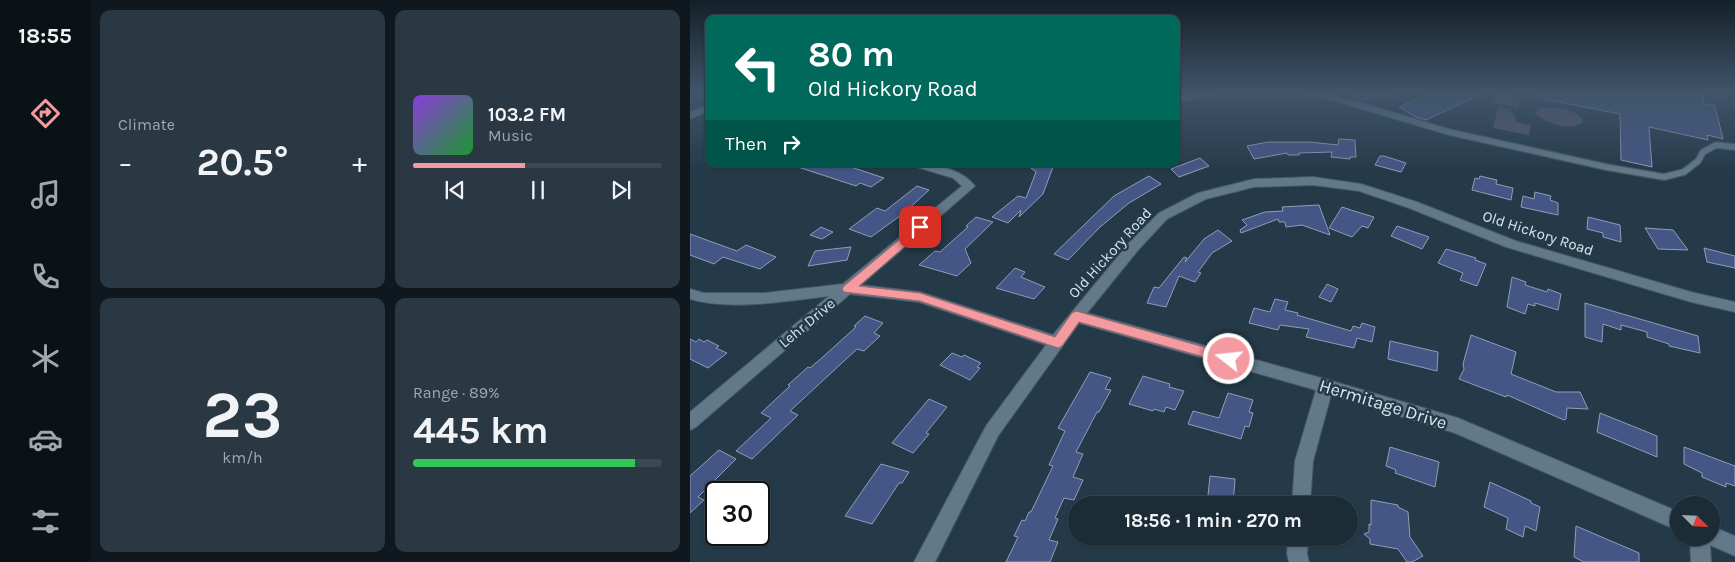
<!DOCTYPE html>
<html lang="en">
<head>
<meta charset="utf-8">
<style>
  :root { --surface:#1c2c37; --page:#293842; --text:#f1f3f6; --muted:#a0a7ad; --line:#3a4852; --accent:#f49aa1 }
  body { margin:0; font-family:Karla,sans-serif; background:var(--page); color:var(--text); height:100vh; display:flex; flex-direction:column; font-size:19px; white-space:nowrap }
  * { box-sizing:border-box; margin:0 }
  p { font-size:16px; color:var(--muted) }
  .icon { flex:none; width:28px; height:28px; fill:none; stroke:currentColor; stroke-width:2; stroke-linecap:round; stroke-linejoin:round }
  .map { position:relative; flex:1; overflow:hidden }
  .drawer { display:flex; flex-direction:column; gap:10px; padding:10px; background:#0f181e; width:600px }
  .drawer>* { flex:none }
  .guide { position:absolute; left:15px; top:15px; width:475px; height:152px; border-radius:10px; box-shadow:0 1px 4px #0004,0 0 0 1px var(--line); background:#00695c; color:#fff; overflow:hidden }
  .needle { width:32px; rotate:114deg }
  .fabs { position:absolute; left:980px; top:496px; display:grid; gap:10px }
  .fabs a { display:grid; place-items:center; width:50px; height:50px; border-radius:50%; background:var(--surface); box-shadow:0 1px 4px #0004,0 0 0 1px var(--line); font-size:25px }
  .speed { position:absolute; left:15px; top:481px; display:flex; gap:10px; font-size:25px; font-weight:700; text-align:center }
  .speed>* { display:grid; place-content:center; width:65px; height:65px; border-radius:50%; background:var(--surface); box-shadow:0 1px 4px #0004,0 0 0 1px var(--line); line-height:1 }
  .speed .limit { border:2px solid #111; border-radius:8px; background:#fff; color:#111 }
  .pin { position:absolute; display:grid; place-items:center; width:42px; height:42px; color:#fff; margin:-21px; border-radius:10px; box-shadow:0 2px 8px #0006 }
  .me { position:absolute; width:55px; margin:-28px; rotate:286deg; stroke-linejoin:round; filter:drop-shadow(0 0 4px #0008) }
  .turn { display:flex; align-items:center; gap:18px; height:105px; padding:0 20px; font-size:22px }
  .turn .icon { width:65px; height:65px; stroke-width:2.5 }
  .turn b { display:block; font-size:35px; line-height:42px }
  .then { display:flex; align-items:center; height:48px; padding:0 20px; background:#0003; gap:10px; font-size:19px }
  .big { font-size:38px; font-weight:700; line-height:1.1 }
  .drawer .card { flex:1; display:flex; flex-direction:column; justify-content:center; gap:8px; min-width:0; padding:0 18px; border-radius:10px; background:var(--page) }
  .drawer .dial { align-items:center; gap:0 }
  .dial b { font-size:65px; line-height:1 }
  .song { display:flex; align-items:center; gap:15px }
  .cover { width:60px; height:60px; border-radius:8px; background:linear-gradient(135deg,hsl(270 70% 55%),hsl(130 70% 35%)) }
  .played { height:5px; border-radius:2px; background:linear-gradient(90deg,var(--accent) 45%,var(--line) 45%) }
  .keys { display:flex; justify-content:space-around; direction:ltr }
  .heat { display:flex; justify-content:space-between; align-items:center; font-size:28px; direction:ltr }
  .charge { height:8px; border-radius:4px; background:linear-gradient(90deg,#34c759 89%,var(--line) 0) }
  .drawer .tiles { flex:1; display:grid; gap:10px; grid-template-columns:repeat(2,1fr) }
  .trip { position:absolute; left:378px; top:496px; width:290px; height:50px; border-radius:25px; background:var(--surface); box-shadow:0 1px 4px #0004,0 0 0 1px var(--line); font-weight:700; line-height:50px; text-align:center }
  main { display:flex; flex:1; min-height:0 }
  .tab-bar { display:flex; flex-direction:column; width:90px; justify-content:space-around; align-items:center; background:#0b1216; color:var(--muted) }
  .tab-bar .icon { width:35px; height:35px }
  .tab-bar .on { color:var(--accent) }
  .tab-bar b { font-size:22px; color:var(--text) }
  .map>svg:first-child { display:block }
</style>
</head>
<body>
<main>
<nav class="tab-bar">
<b>18:55</b>
<svg class="icon on" aria-label="directions" viewBox="0 0 24 24"><path d="M12 3l9 9-9 9-9-9zM9 14v-3h6M13 9l2 2-2 2"/></svg>
<svg class="icon" aria-label="music" viewBox="0 0 24 24"><path d="M9 18V5l10-2v13"/><circle cx="6" cy="18" r="3"/><circle cx="16" cy="16" r="3"/></svg>
<svg class="icon" aria-label="phone" viewBox="0 0 24 24"><path d="M5 4h4l2 5-3 2q2 4 5 5l2-3 5 2v4C11 20 4 13 5 4z"/></svg>
<svg class="icon" aria-label="climate" viewBox="0 0 24 24"><path d="M12 3v18M4 7l16 10M4 17L20 7"/></svg>
<svg class="icon" aria-label="car" viewBox="0 0 24 24"><path d="M5 17H2v-5l4-1 3-4h7l3 4 3 1v5h-3M9 17h6M6 11h13"/><circle cx="7" cy="17" r="2"/><circle cx="17" cy="17" r="2"/></svg>
<svg class="icon" aria-label="filters" viewBox="0 0 24 24"><path d="M4 7h16M4 17h16"/><circle cx="9" cy="7" r="2"/><circle cx="15" cy="17" r="2"/></svg>
</nav>
<section class="drawer">
<div class="tiles">
<div class="card"><p>Climate</p>
<div class="heat"><a>−</a><b class="big">20.5°</b><a>+</a></div>
</div>
<div class="card">
<div class="song"><i class="cover"></i><div><b>103.2 FM</b><p>Music</p></div></div>
<div class="played"></div>
<div class="keys"><svg class="icon" aria-label="previous" viewBox="0 0 24 24"><path d="M18 5L8 12l10 7zM5 5v14"/></svg><svg class="icon" aria-label="pause" viewBox="0 0 24 24"><path d="M8 5v14M16 5v14"/></svg><svg class="icon" aria-label="next" viewBox="0 0 24 24"><path d="M6 5l10 7-10 7zM19 5v14"/></svg></div>
</div>
<div class="card dial"><b>23</b><p>km/h</p></div>
<div class="card"><p>Range · 89%</p><b class="big">445 km</b><div class="charge"></div></div>
</div>
</section>
<div class="map">
<svg width="1045" height="562" viewBox="0 0 1045 562">
  <rect width="100%" height="100%" fill="#253a49"/>
  <g fill="#595371">
    <path d="M806,93L830,96L828,108L804,103Z"/>
    <path d="M808,107L820,109L826,119V122L841,125L839,135L803,128Z"/>
    <path d="M850,108C864,107 888,108 893,122C881,132 854,123 845,113Z"/>
  </g>
  <path fill="#625588" d="M659,93H704C692,98 669,107 659,93Z"/>
  <g fill="#445685" stroke="#929cb5">
    <path d="M741,93H794L736,120L726,117L709,107Z"/>
    <path d="M850,93H1012L1014,104L1025,106L1033,139L1017,135L1018,140L959,127L962,167L931,160L930,114L849,98Z"/>
    <path d="M649,139L665,140L666,157H660V159L641,157L642,152L609,153V155H598L597,153L564,159L557,146L578,142H620L648,145Z"/>
    <path d="M690,156H694L716,163L711,172L685,165Z"/>
    <path d="M510,158L519,166L489,177L481,169Z"/>
    <path d="M105,164H152L194,178L181,187L170,183L166,186L105,166Z"/>
    <path d="M336,164H364L353,194L329,217L331,210L318,223L302,217L328,196L336,198L346,172Z"/>
    <path d="M459,176L471,184L439,203L410,227L378,260L364,254L424,196Z"/>
    <path d="M790,176L807,180L806,184L823,188L821,200L782,190L785,178L789,179Z"/>
    <path d="M227,186L239,190L214,213L181,237L159,229L187,208L195,211Z"/>
    <path d="M845,192L861,196L860,200L868,203V215L831,207L833,196L844,199Z"/>
    <path d="M629,205L640,235L612,225L596,227L595,222H589L588,219L551,233L550,230L557,225L552,220L575,212L593,211L592,207Z"/>
    <path d="M652,207L664,211L684,217L678,228L672,226L662,237L639,228Z"/>
    <path d="M286,217L303,222L275,249L281,263L267,276L229,265L245,251L250,252L278,227L276,226Z"/>
    <path d="M898,217L930,225L931,242L913,237V233L897,229Z"/>
    <path d="M707,226L739,237L732,249L701,236Z"/>
    <path d="M131,227L143,232L132,239L120,235Z"/>
    <path d="M955,228L983,230L998,250L968,249Z"/>
    <path d="M528,230L542,241L522,253L508,272L511,273L505,282L489,276L476,307L457,303L464,287L469,288L494,257L497,258L495,262L514,239Z"/>
    <path d="M0,234L47,251L56,245L86,257L70,269L33,257L24,264L0,255Z"/>
    <path d="M161,247L157,260L118,266L125,251Z"/>
    <path d="M1014,248L1045,256V268L1017,262Z"/>
    <path d="M756,249L786,258L785,260L796,264L787,286L770,280L773,273L748,263Z"/>
    <path d="M325,268L335,272L331,277L355,287L344,299L306,288Z"/>
    <path d="M822,277L836,282L835,285L857,292L858,289L871,294L868,310L845,303V306L838,304L835,314L817,307Z"/>
    <path d="M637,284L648,289L641,302L629,297Z"/>
    <path d="M585,299L598,302L595,310L608,313L607,315L661,331L663,326L670,328L672,323L685,327L682,342L667,338L664,348L616,337L619,329L590,325L588,330L559,323L564,308L580,312Z"/>
    <path d="M895,303L1008,336L1010,353L979,346V344L957,337V332L931,325V330L913,324L912,342L895,337Z"/>
    <path d="M175,316L193,323L184,333L190,336L174,351L167,349L100,411L108,415L62,459L46,451L81,418L71,413L100,386L98,385L118,367L120,368L134,356L166,327L164,326Z"/>
    <path d="M781,335L826,352L821,374L866,392H890L898,409L877,408L876,419L874,420L817,395L816,397L769,379L774,369L773,364Z"/>
    <path d="M0,339L6,342L9,339L14,342L17,340L29,346L26,348L37,353L18,368L0,359Z"/>
    <path d="M700,341L748,352L747,371L698,359Z"/>
    <path d="M262,353L272,357L274,355L291,363L287,367L290,368L280,380L250,365Z"/>
    <path d="M400,372L421,378L415,389L421,390L409,412H407L386,452L393,454L383,477L393,480L384,500L374,498L365,518L368,519L359,540L368,542L360,562H316L328,537L324,536L332,520L335,521L339,512H341L363,466L359,465L375,431L368,428Z"/>
    <path d="M453,376L480,384L479,387L494,391L485,410L476,407L474,412L464,409L463,411L439,404Z"/>
    <path d="M538,393L563,400L559,412L563,413L559,427L555,426L551,439L498,424L503,411L529,418Z"/>
    <path d="M239,399L257,407L236,433L239,434L223,453L202,443Z"/>
    <path d="M910,413L967,436V457L907,432Z"/>
    <path d="M700,447L749,462L745,487L705,473L706,470L696,466Z"/>
    <path d="M994,447L1045,466V486L1036,483V487L1012,477V473L994,464Z"/>
    <path d="M29,450L46,459L8,497L14,500L0,513V476Z"/>
    <path d="M191,464L219,472L212,483H209L182,524L155,516Z"/>
    <path d="M520,476L545,479L543,505H517Z"/>
    <path d="M800,482L841,501V503L850,507L846,531L835,526L833,537L816,529L818,518L794,507Z"/>
    <path d="M681,500L708,505V507L718,512L720,537L733,556L722,562H717L708,549L680,544V539L674,534L679,532V524L681,525Z"/>
    <path d="M886,526L949,553V562H894L884,557Z"/>
  </g>
  <g fill="none" stroke-linecap="round" stroke-linejoin="round">
    <g stroke="#455865" stroke-width="8">
      <g id="lane">
        <path d="M619,93L642,97L759,132L916,167L974,177L994,172L1008,161L1013,152L1026,145L1045,147"/>
        <path d="M486,99L521,93"/>
      </g>
    </g>
    <g stroke="#455865" stroke-width="2">
      <g id="street">
        <path d="M19,104V111L0,119V112Z"/>
        <path d="M222,164C243,164 271,168 285,186L171,285L230,292L363,335L439,243L469,213L508,193L564,179L623,177L671,184L727,202L826,241L1001,292L1045,302V312L1001,302L816,247L719,208L669,191L623,185L564,187L516,199L477,219L449,249L397,313L635,379L768,418L989,512V531L765,433L641,395L623,461L620,505H602L605,461L626,390L389,323L308,436L245,562H224L296,426L356,345L229,302L160,294L6,427L0,430V412L139,296C97,301 40,311 0,299V289L14,293H74L153,284L272,186L263,178L223,166Z"/>
        <path d="M1021,526L1045,536V556L1020,545L1021,562H1001L1000,538H1021Z"/>
        <path d="M598,538H618L617,554L619,562H599L597,554Z"/>
      </g>
    </g>
    <use href="#lane" stroke="#62798a" stroke-width="5.5"/>
    <use href="#street" fill="#62798a" fill-rule="evenodd"/>
  </g>
  <linearGradient id="sky" x2="0" y2="1"><stop stop-color="#142028"/><stop offset="0.54" stop-color="#40556a"/><stop offset="1" stop-color="#40556a" stop-opacity="0"/></linearGradient>
  <rect width="1045" height="171" fill="url(#sky)"/>
  <path fill="#f49aa1" stroke="#9f6469" d="M230,224L234,225L236,227L234,230L169,286L230,293L365,337L382,313L386,311L539,354L543,355L545,359L543,363L539,364L389,322L372,346L368,348L230,301L154,292L152,289L154,286L227,225Z"/>
  <g text-anchor="middle" stroke-width="5" stroke-linejoin="round" paint-order="stroke">
    <g font-size="15" fill="#d9e5ef" stroke="#253a49">
      <text transform="translate(848 233) rotate(18)" y="5">Old Hickory Road</text>
      <text transform="translate(420 253) rotate(-48)" y="5">Old Hickory Road</text>
      <text transform="translate(117 323) rotate(-40)" y="5">Lehr Drive</text>
    </g>
    <g font-size="18" fill="#d9e5ef" stroke="#253a49">
      <text transform="translate(693 404) rotate(17)" y="6">Hermitage Drive</text>
    </g>
  </g>
</svg>
<div class="fabs">
<a><svg class="needle" viewBox="-14 -14 28 28"><path d="M0-13l5 13h-10z" fill="#e53935"/><path d="M0 13l5-13h-10z" fill="#a0a7ad"/></svg></a>
</div>
<div class="speed"><div class="limit">30</div></div>
<div class="pin" style="left:230px;top:227px;background:#d93025"><svg class="icon" aria-label="arrive" viewBox="0 0 24 24"><path d="M6 21V4h12l-3 4 3 4H6"/></svg></div>
<svg class="me" style="left:539px;top:359px" viewBox="-20 -20 40 40"><circle r="17" fill="#f49aa1" stroke="#fff" stroke-width="3"/><path d="M0-11L8 9 0 5-8 9z" fill="#fff"/></svg>
<div class="trip">18:56 · 1 min · 270 m</div>
<div class="guide">
<div class="turn"><svg class="icon" aria-label="left" viewBox="0 0 24 24"><path d="M17 20v-9H6M10 6l-5 5 5 5"/></svg><div><b>80 m</b>Old Hickory Road</div></div>
<div class="then">Then<svg class="icon" aria-label="right" viewBox="0 0 24 24"><path d="M7 20v-9h11M14 6l5 5-5 5"/></svg></div>
</div>
</div>
</main>
</body>
</html>
